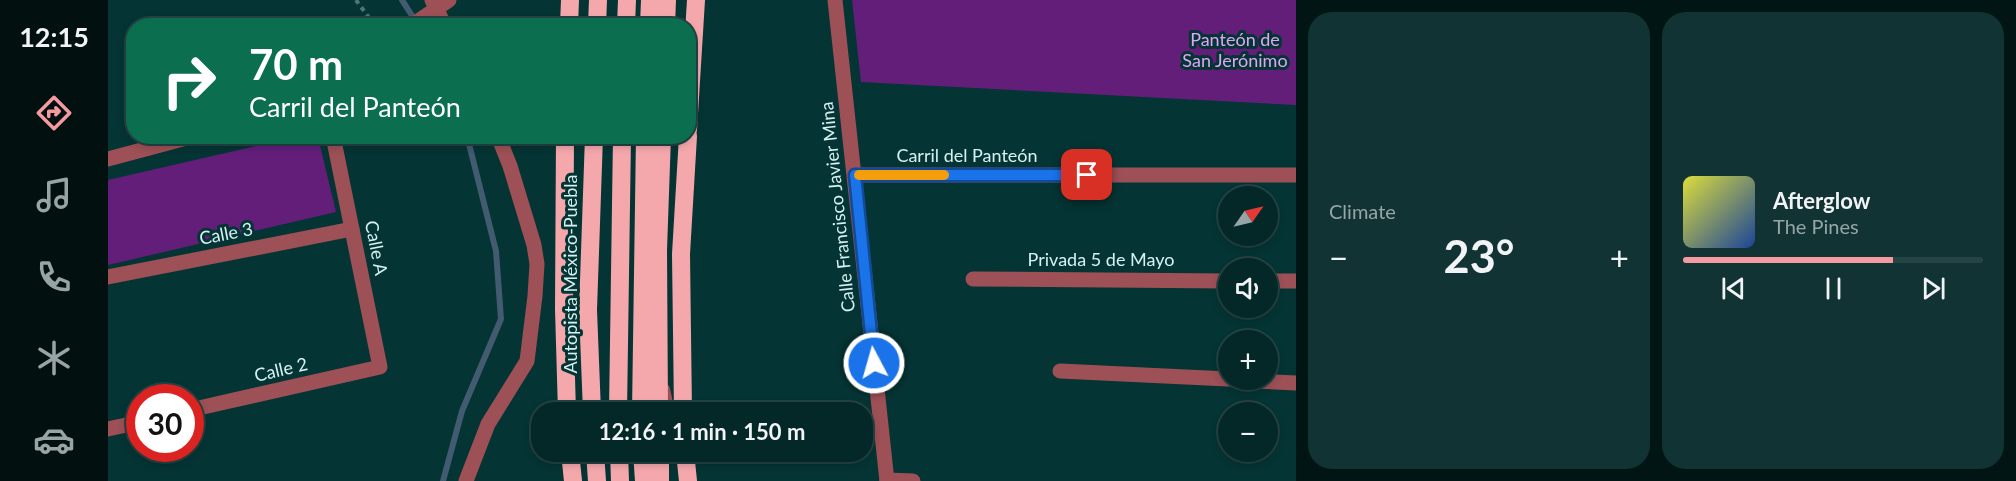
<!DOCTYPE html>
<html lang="en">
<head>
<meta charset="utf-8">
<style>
  :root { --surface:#042727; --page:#123333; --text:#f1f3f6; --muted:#97a5a7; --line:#254444; --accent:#f49aa0 }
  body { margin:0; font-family:Lato,sans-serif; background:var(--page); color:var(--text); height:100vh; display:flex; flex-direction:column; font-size:22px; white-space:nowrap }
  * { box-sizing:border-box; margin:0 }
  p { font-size:20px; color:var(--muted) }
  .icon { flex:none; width:33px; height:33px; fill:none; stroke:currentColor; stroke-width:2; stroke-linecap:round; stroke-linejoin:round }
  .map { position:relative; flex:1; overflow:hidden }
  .details { display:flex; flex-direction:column; gap:12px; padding:12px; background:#021515; width:720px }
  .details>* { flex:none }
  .banner { position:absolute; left:18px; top:18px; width:570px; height:126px; border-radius:24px; box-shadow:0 3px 9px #0003,0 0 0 2px var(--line); background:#0b6e4f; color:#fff; overflow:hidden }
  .needle { width:39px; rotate:56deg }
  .tools { position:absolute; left:1110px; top:186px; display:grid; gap:12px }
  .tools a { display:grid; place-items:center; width:60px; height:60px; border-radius:50%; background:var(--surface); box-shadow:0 3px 9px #0003,0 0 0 2px var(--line); font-size:30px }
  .speed { position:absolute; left:18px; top:384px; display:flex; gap:12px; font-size:30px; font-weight:700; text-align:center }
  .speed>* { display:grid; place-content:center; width:78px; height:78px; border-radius:50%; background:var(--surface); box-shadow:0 3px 9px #0003,0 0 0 2px var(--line); line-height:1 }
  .speed .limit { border:9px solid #d22; background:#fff; color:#111 }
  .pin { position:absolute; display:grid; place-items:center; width:51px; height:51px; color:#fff; margin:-26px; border-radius:12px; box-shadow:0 3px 9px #0006 }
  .me { position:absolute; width:66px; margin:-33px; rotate:354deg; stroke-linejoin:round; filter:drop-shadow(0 0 4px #0008) }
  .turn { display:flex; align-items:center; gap:21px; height:126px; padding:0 24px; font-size:27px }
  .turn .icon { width:78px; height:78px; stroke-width:2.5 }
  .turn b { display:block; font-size:42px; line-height:51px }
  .big { font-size:45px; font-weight:700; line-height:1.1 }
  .details .tile { flex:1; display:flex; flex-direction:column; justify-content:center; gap:9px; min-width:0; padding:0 21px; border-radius:24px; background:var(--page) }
  .song { display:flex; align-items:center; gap:18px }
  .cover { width:72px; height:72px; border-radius:9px; background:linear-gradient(135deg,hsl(60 70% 55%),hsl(220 70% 35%)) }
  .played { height:6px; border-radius:3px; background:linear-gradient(90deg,var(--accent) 70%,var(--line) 70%) }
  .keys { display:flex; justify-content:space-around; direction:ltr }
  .heat { display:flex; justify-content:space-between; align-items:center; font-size:33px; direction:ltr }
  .details .tiles { flex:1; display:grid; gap:12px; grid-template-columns:repeat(2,1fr) }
  .trip { position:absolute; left:423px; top:402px; width:342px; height:60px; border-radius:24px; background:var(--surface); box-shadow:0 3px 9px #0003,0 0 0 2px var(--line); font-weight:700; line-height:60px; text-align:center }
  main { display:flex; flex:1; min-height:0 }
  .tabs { display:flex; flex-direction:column; width:108px; justify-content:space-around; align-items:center; background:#021010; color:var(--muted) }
  .tabs .icon { width:42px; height:42px }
  .tabs .on { color:var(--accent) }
  .tabs b { font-size:27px; color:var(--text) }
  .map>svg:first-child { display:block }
</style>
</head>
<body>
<main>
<nav class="tabs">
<b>12:15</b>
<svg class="icon on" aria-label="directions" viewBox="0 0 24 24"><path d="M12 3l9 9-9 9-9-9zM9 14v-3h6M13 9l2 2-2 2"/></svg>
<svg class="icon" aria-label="music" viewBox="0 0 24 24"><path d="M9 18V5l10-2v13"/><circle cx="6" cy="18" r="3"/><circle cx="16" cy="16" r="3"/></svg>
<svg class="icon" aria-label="phone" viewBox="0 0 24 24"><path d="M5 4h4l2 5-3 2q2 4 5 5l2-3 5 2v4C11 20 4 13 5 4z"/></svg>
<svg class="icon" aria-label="climate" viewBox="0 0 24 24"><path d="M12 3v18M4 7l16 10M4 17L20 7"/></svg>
<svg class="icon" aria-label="car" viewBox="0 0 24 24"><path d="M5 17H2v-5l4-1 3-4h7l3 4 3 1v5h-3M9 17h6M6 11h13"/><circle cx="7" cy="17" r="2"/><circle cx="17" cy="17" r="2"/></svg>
</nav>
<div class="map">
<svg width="1188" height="481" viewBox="0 0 1188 481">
  <rect width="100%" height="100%" fill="#053434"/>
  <g fill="#631e7a">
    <path d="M744,0H1188V105L753,82Z"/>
    <path d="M187,137H210L228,212L0,265V180Z"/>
  </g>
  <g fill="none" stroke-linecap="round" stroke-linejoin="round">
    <g stroke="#425b70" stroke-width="6">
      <path d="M294,0L308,22"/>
      <path d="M335,481L354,411L393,319L388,251L359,136"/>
    </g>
    <path stroke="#4d7676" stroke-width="4" stroke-dasharray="4.5 4.5" stroke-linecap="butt" d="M248,0L267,26"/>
    <path stroke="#9d5056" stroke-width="10" d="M557,389L562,412"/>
    <g stroke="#9d5056" stroke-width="15">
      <path d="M324,0L337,26"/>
      <path d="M727,0L779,481"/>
      <path d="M303,26L341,0"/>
      <path d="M0,159L86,136"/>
      <path d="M747,175H1188"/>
      <path d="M0,277L244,229"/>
      <path d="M865,279L1120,281"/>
      <path d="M1160,281H1188"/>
      <path d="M952,371L1120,379"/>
      <path d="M1125,380L1188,383"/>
      <path d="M82,410L272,367L225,136"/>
      <path d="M0,429L32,422"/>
      <path d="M779,480L805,481"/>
      <path d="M358,481L380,424L419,361L427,296L429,264L426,245L402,166L390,136"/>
    </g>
    <g stroke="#f5a8ac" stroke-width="18">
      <path d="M461,26L462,0"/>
      <path d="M489,26L490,0"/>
      <path d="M518,26L519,0"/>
      <path d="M541,26L542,0"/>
      <path d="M558,26L559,0"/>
      <path d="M580,130L588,0"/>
      <path d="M457,136L456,309L459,412"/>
      <path d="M484,412L480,310L486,136"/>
      <path d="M510,412L514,136"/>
      <path d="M533,412L537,136"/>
      <path d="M551,412L550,250L554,136"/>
      <path d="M575,412L573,254L580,136"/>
      <path d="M462,452L465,481"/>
      <path d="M487,452L489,481"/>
      <path d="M511,452L512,481"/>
      <path d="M534,452L536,481"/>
      <path d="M552,452V481"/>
      <path d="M577,452L580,481"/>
    </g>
  </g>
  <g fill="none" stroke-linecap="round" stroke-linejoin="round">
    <g stroke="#114b97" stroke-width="15">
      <path id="route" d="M766,363L747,175H979"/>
    </g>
    <use href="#route" stroke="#1a73e8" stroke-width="10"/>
    <path stroke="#f59e0b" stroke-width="10" d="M751,175H836"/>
  </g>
  <g text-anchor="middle" stroke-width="6" stroke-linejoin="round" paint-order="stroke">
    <g font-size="18" fill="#dda7f3" stroke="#053434">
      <text x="1127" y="46">Panteón de<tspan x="1127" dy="21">San Jerónimo</tspan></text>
    </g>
    <g font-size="18" fill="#d5f1f1" stroke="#053434">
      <text x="859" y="162">Carril del Panteón</text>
      <text transform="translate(730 207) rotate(-96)" y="6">Calle Francisco Javier Mina</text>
      <text transform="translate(118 234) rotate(-11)" y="6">Calle 3</text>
      <text transform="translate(268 248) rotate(79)" y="6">Calle A</text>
      <text x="993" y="266">Privada 5 de Mayo</text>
      <text transform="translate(463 274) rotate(-90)" y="6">Autopista México-Puebla</text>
      <text transform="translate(173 370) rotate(-13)" y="6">Calle 2</text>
    </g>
  </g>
</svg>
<div class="tools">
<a><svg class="needle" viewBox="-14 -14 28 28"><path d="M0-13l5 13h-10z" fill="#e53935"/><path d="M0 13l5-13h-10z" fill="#97a5a7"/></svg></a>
<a><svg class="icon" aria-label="sound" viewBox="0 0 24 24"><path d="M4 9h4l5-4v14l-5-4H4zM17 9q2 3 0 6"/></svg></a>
<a>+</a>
<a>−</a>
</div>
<div class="speed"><div class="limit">30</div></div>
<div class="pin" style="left:979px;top:175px;background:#d93025"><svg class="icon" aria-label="arrive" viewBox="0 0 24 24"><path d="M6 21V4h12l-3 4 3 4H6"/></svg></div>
<svg class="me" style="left:766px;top:363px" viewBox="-20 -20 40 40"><circle r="17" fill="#1a73e8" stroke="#fff" stroke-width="3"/><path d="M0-11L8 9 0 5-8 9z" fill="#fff"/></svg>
<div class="trip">12:16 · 1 min · 150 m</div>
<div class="banner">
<div class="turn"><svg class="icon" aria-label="right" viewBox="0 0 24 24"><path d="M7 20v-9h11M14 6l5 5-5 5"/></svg><div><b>70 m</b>Carril del Panteón</div></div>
</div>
</div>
<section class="details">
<div class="tiles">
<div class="tile"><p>Climate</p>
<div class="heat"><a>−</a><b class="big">23°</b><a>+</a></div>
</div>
<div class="tile">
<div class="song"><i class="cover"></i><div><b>Afterglow</b><p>The Pines</p></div></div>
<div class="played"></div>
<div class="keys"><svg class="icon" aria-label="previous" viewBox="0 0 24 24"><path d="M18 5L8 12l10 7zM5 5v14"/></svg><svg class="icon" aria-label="pause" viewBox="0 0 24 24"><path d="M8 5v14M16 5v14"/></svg><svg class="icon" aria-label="next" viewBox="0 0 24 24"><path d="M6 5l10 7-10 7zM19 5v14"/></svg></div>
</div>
</div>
</section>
</main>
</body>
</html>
